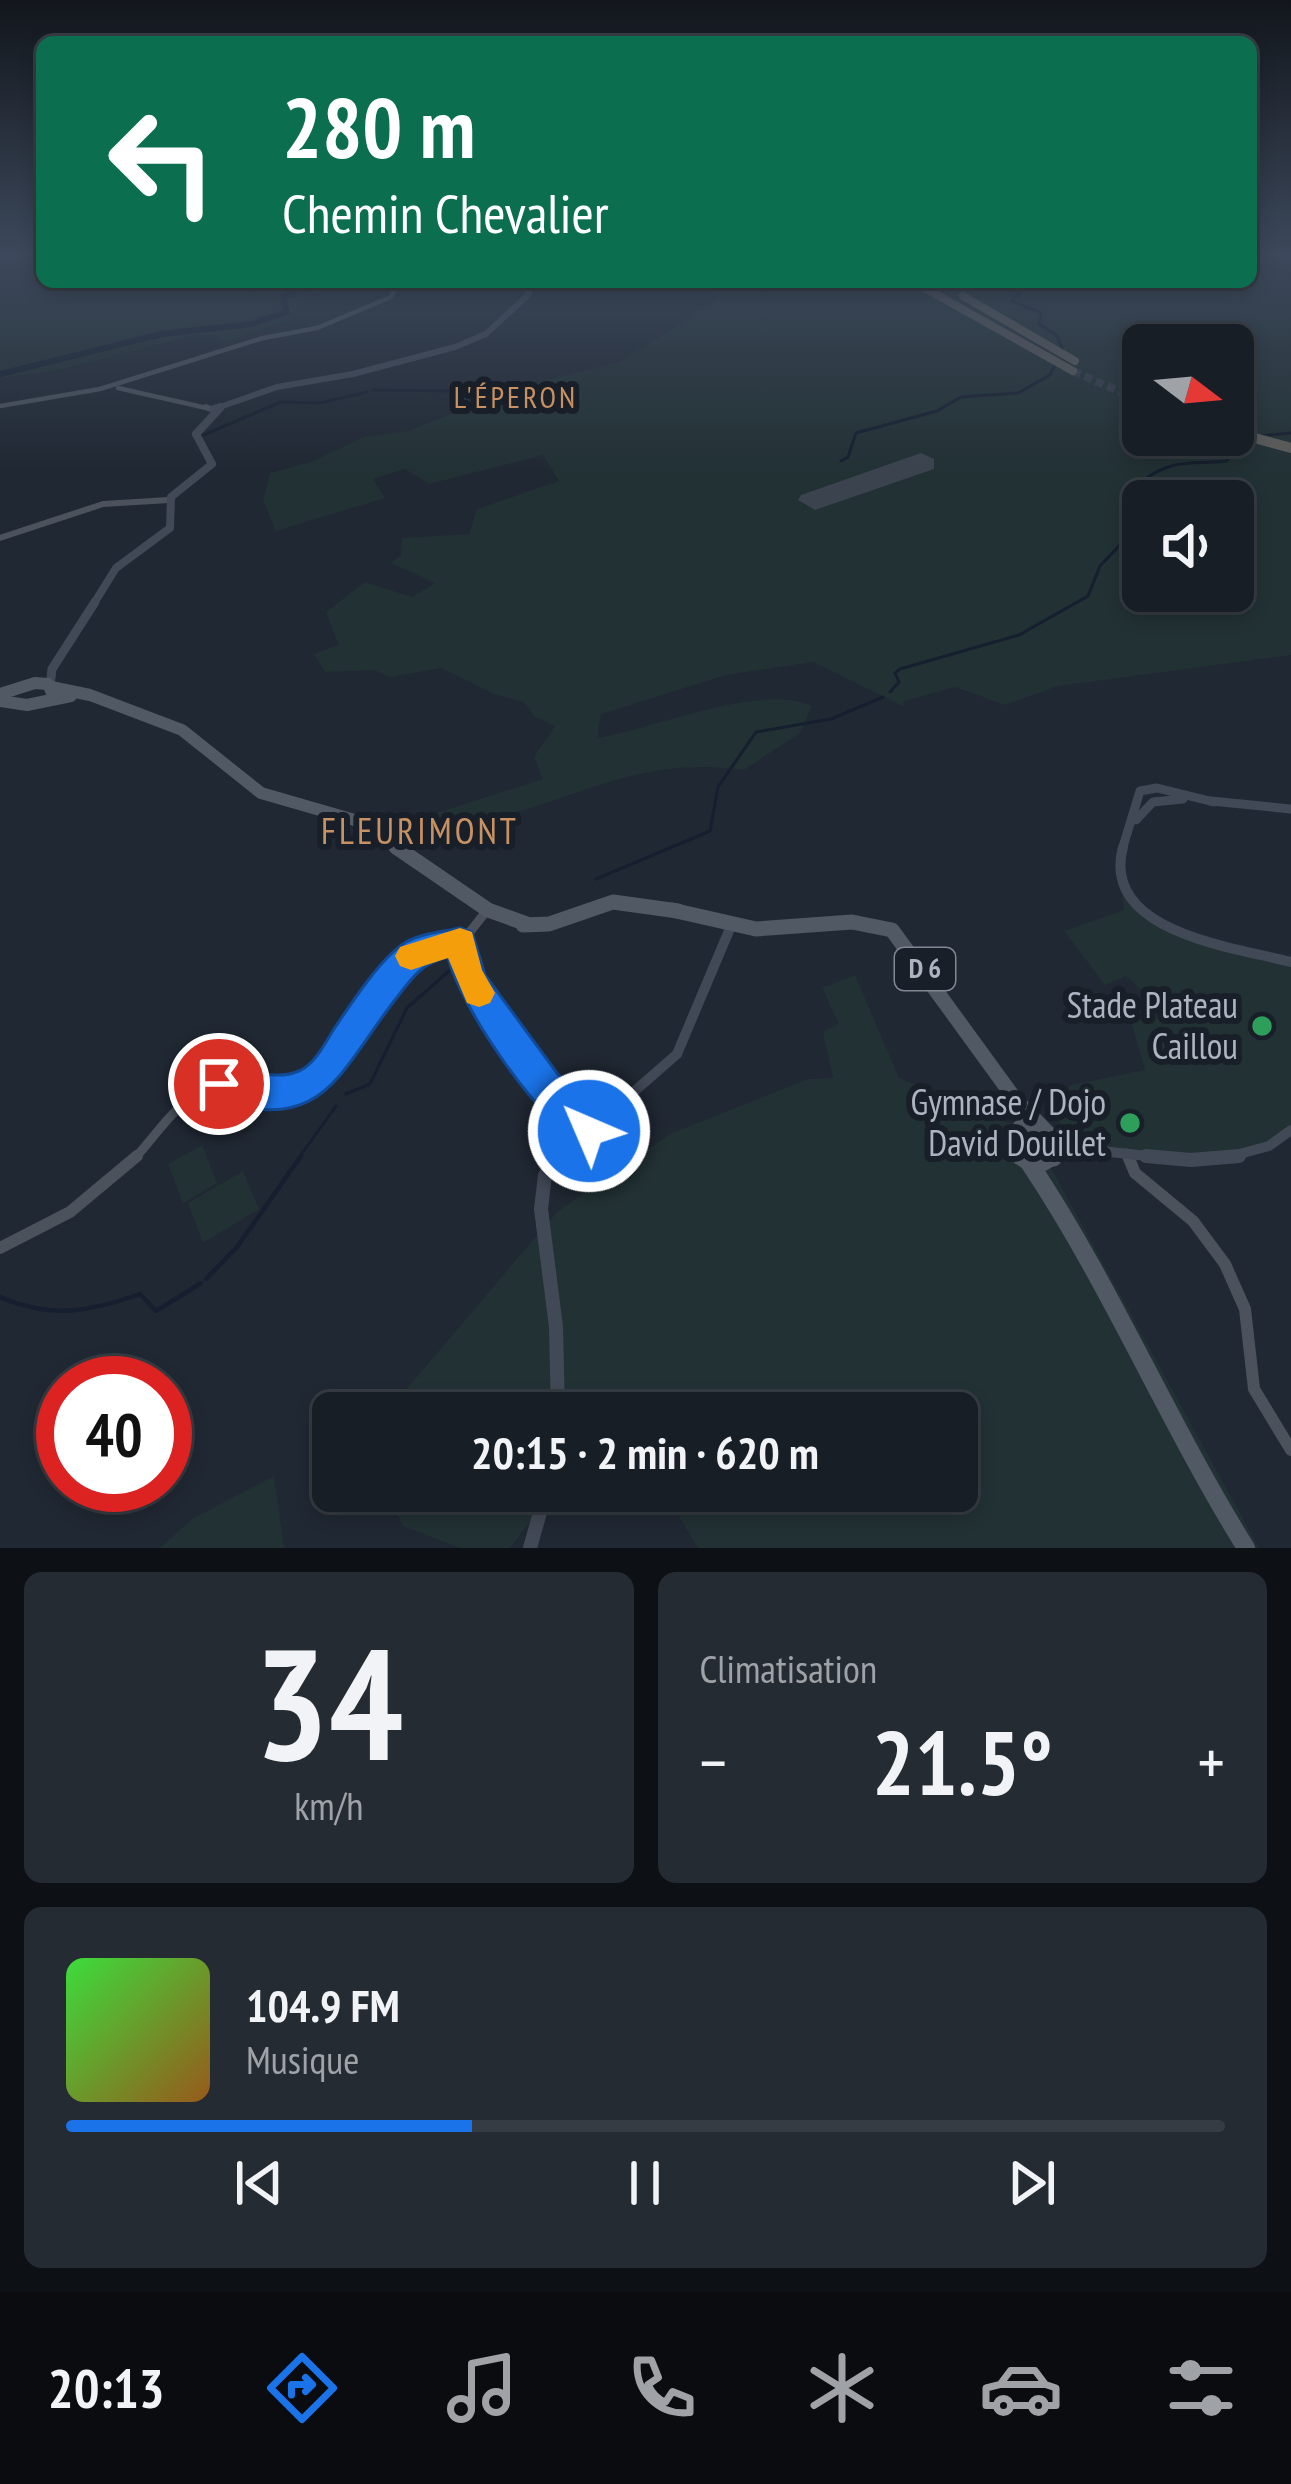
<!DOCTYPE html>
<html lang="fr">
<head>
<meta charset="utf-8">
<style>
  :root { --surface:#181e26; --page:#252b32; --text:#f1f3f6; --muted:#9fa2a7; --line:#363c43; --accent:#1a73e8 }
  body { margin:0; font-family:"PT Sans Narrow",sans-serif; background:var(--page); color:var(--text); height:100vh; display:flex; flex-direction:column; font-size:45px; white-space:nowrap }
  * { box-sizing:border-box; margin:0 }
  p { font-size:39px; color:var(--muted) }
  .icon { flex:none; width:66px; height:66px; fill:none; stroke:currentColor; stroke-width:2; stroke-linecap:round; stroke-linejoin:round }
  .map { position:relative; height:1548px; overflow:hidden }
  .drawer { display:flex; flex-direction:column; gap:24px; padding:24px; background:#0d1015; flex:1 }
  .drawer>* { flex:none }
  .hud { position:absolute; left:36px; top:36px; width:1221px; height:252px; border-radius:18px; box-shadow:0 6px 18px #0003,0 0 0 3px var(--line); background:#0b6e4f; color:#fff; overflow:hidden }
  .needle { width:78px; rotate:106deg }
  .controls { position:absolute; left:1122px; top:324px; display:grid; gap:24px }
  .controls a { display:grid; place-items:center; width:132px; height:132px; border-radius:18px; background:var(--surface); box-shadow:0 6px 18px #0003,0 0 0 3px var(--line); font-size:60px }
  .speed { position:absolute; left:36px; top:1356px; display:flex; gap:24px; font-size:60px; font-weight:700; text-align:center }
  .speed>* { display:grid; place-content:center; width:156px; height:156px; border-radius:50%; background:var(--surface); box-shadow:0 6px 18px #0003,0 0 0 3px var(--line); line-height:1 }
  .speed .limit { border:18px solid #d22; background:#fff; color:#111 }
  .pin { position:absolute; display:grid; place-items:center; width:102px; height:102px; color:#fff; margin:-51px; border:6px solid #fff; border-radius:50%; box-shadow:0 3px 12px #0007 }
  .me { position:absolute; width:132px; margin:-66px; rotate:315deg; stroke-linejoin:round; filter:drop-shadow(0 0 9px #0008) }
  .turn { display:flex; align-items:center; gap:42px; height:252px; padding:0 48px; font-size:54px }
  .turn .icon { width:156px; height:156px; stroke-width:2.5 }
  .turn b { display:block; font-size:84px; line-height:102px }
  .big { font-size:90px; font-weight:700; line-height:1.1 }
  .drawer .card { flex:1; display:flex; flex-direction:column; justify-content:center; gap:18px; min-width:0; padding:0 42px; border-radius:18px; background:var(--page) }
  .drawer .dial { align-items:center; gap:0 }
  .dial b { font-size:156px; line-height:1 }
  .song { display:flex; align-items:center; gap:36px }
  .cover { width:144px; height:144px; border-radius:18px; background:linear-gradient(135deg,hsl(120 70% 55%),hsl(30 70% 35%)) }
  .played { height:12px; border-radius:6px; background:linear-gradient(90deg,var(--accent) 35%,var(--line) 35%) }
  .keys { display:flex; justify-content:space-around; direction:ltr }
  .heat { display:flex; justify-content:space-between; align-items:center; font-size:66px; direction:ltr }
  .drawer .tiles { flex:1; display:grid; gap:24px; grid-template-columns:1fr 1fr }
  .card:last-child { grid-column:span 2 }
  .trip { position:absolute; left:312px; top:1392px; width:666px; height:120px; border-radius:18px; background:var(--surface); box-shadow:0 6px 18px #0003,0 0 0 3px var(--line); font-weight:700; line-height:120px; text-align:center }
  .dock { display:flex; height:192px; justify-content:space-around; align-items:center; background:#0a0c0f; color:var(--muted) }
  .dock .icon { width:84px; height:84px }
  .dock .on { color:var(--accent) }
  .dock b { font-size:54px; color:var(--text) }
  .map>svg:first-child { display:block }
</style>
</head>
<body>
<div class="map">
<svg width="1291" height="1548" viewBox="0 0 1291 1548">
  <rect width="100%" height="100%" fill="#202833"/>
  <g fill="#223134" fill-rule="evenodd">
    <path d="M0,254H42V282H345L313,294L287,317L291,320L225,342L214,335H195L54,371L0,378Z"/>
    <path d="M1251,254H1291V655L1058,686L1005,705L955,687L904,701L903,706L813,662L726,675L601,714L597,738C653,729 761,682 812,706L800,733L744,770C670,760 621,777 552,801C503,818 456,823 410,849L384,830L543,779L534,757L555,726L535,717L524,702L494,694L441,668L390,677L374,670L325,672L314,654L339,645L326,612L365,582L412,597L435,583L391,563L401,555L402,538L469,534L477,509L559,481L543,455L429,484L405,469L373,479L385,498L276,531L263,500L270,473L311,462L364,437L408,431L516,388L620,362L716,300L709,282H1251ZM1143,345H1233V435H1143ZM1143,501H1233V591H1143Z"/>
    <path d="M1121,887L1161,924L1291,962V1130L1239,1159L1104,1151L1102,1143L1063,1134L1054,1103L1071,1085L1145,1070L1128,1011L1159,1006L1126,976L1105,985L1064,931L1124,910Z"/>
    <path d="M855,975L899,1078L1005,1122L1028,1126L1259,1548H698L664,1491H957V1413H386L557,1212L670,1134L808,1079L833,1078L823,1032L839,1024L822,988Z"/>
    <path d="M202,1145L217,1183L183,1203L168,1164Z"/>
    <path d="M243,1171L259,1209L203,1243L188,1203Z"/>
    <path d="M274,1476L284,1548H160L192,1519Z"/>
    <path d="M387,1491H564L545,1501L510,1548H460L403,1526Z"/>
  </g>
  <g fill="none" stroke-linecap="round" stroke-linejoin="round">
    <g stroke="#161f2f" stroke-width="3">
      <path d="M1010,282L1020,293L1011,301L1041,313L1039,324L1057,336L1062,348"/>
      <path d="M373,390L468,391"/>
      <path d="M477,392L493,398L514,393"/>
      <path d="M201,436L281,402L320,403L367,392"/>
      <path d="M1260,436L1291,433"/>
      <path d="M841,461L848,457L856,433L937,411L961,397L1018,393L1050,375L1056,362"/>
      <path d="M1154,501L1157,495L1147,478C1174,458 1195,465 1226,461L1245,441"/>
      <path d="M890,692L899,682L895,673L900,669L1019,635L1088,596L1100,566L1137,527L1143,511"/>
      <path d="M596,879L710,831L718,787L756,732L831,719L883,697"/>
      <path d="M346,1094L370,1084L407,1008L449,971"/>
      <path d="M298,1159L336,1106"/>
    </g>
    <g stroke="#161f2f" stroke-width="4.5">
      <path d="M206,1279L237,1247L301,1156"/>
      <path d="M0,1297C51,1319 89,1312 140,1294L156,1311L201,1283"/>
    </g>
    <path stroke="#161f2f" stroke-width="6" d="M0,374L162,334L251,324L287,312L283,297L316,282"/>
    <path fill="#3b434e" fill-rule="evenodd" d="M921,453L934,459V469L815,510L798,500L801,495Z"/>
    <path stroke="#353d48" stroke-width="8" stroke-dasharray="8 4.5" stroke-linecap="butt" d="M1073,371L1143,402"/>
    <g stroke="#4b525c" stroke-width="4.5">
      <path d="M118,388L211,409"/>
      <path d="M0,406L100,389L263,338L317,328L391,297L398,282"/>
    </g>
    <g stroke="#4b525c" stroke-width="6">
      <path d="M206,407L211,409"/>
      <path d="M0,538L103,504L169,500"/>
    </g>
    <g stroke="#4b525c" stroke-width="9">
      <path d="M461,942C483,1019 536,1073 589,1131"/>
      <path d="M1127,1153L1130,1159"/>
      <path d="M134,1159C156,1136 176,1101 207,1089C240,1076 275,1104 307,1086C350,1062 367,1005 398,970C421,945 432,957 455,945C468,938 477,921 487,911"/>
    </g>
    <g stroke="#4b525c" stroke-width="12">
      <path d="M1128,1156L1135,1173L1193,1221L1225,1264L1245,1309L1254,1389L1291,1450"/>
      <path d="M0,1248L70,1212L137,1156"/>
    </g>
    <path stroke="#424956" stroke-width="6" d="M214,409L277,387L353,374L455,347L486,334L529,294L524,282"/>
    <g stroke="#424956" stroke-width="8">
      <path d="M214,409L220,407"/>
      <path d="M196,434L220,408"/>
      <path d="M93,605L116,568L170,528L171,497L212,464L196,434"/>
    </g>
    <g stroke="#424956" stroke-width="9">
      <path d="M50,686L52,669L95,602"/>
      <path d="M1211,801L1291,809"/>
      <path d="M1136,820L1153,802L1183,799"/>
      <path d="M1122,850L1140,791L1157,788L1214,802"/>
    </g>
    <g stroke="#424956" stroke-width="10">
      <path d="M1123,847C1100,932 1233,947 1291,962"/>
      <path d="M1052,1134L1088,1146"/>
      <path d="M1057,1155L1081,1149L1177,1159"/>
      <path d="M557,1159L677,1054L731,926"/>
      <path d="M1221,1159L1269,1146L1291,1130"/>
    </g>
    <g stroke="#424956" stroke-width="14">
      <path d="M1146,1156L1191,1160L1239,1156"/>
      <path d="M558,1413L556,1327L541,1209L545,1175L560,1156"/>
      <path d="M530,1548L546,1491"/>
    </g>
    <g stroke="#515964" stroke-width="12">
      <path d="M51,687L90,695L182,730L261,793L358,821L400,850"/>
      <path d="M0,694L35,683L48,684L51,691"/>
      <path d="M0,701L27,705L71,696"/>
    </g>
    <g stroke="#515964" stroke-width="15">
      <path d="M396,847L488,910L527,924"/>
      <path d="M672,910L756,929L852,922L892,930L1015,1099L1055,1140L1054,1159"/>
      <path d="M523,925L549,924L613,902L678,911"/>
      <path d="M1025,1159L1018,1155L1012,1136L1023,1124L1041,1126"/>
    </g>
    <g stroke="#515964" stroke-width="18">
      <path d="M1020,1156L1036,1166L1054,1156"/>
      <path d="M1030,1164C1112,1287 1168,1423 1246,1548"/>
    </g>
    <g stroke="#5d5c5a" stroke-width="8">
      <path d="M914,282L1073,371"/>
      <path d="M963,296L1075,361"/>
    </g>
    <path stroke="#5d5c5a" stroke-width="10" d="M1233,432L1291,448"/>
  </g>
  <linearGradient id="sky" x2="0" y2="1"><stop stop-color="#12161c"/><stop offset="0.54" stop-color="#3c485b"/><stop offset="1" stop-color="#3c485b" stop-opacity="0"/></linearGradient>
  <rect width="1291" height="471" fill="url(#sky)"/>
  <path fill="#1a73e8" stroke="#114b97" stroke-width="3" d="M460,928L472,932L485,975L557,1073L602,1118L607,1131L602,1143L589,1148C543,1130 459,1005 448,957C423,963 414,975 398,996C338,1072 324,1141 206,1095L201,1084L206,1072C236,1061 269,1084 299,1071C315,1064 325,1043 334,1029C350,1005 382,956 406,942C422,933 443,932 460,928Z"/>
  <path fill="#f59e0b" d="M460,928L472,932L482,970L495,993L490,1003L479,1007L467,1003L448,958L411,970L400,966L395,956L400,947Z"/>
  <g fill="#2e9e5b" stroke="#191f28" stroke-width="4.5">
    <circle cx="1262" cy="1026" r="12"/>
    <circle cx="1130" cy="1123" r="12"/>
  </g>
  <g text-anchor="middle" stroke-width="12" stroke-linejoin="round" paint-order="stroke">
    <rect fill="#191f28" stroke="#818793" stroke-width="3" x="895" y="948" width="60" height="42" rx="9"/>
    <g font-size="27" font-weight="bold" fill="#adb4c1">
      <text x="925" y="978">D 6</text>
    </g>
    <g font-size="30" letter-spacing="3" fill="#c79162" stroke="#191f28">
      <text x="516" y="408">L'ÉPERON</text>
    </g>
    <g font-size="36" letter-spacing="3" fill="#c79162" stroke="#191f28">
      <text x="420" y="844">FLEURIMONT</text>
    </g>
    <g font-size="36" fill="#adb4c1" stroke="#191f28" text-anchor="end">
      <text x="1238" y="1018">Stade Plateau<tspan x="1238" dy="41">Caillou</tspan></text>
      <text x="1106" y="1115">Gymnase / Dojo<tspan x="1106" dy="41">David Douillet</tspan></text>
    </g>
  </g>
</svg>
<div class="controls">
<a><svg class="needle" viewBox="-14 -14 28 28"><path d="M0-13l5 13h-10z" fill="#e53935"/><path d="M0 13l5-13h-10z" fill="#9fa2a7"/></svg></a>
<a><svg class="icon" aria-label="sound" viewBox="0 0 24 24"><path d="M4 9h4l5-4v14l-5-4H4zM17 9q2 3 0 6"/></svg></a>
</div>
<div class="speed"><div class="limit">40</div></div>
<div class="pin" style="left:219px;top:1084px;background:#d93025"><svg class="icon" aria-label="arrive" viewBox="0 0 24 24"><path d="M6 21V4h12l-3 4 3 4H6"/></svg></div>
<svg class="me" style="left:589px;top:1131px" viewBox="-20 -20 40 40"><circle r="17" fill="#1a73e8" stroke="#fff" stroke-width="3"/><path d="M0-11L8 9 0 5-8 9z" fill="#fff"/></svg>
<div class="trip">20:15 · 2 min · 620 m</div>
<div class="hud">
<div class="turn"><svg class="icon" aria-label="left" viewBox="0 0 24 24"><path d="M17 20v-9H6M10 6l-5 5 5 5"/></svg><div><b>280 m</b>Chemin Chevalier</div></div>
</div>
</div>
<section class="drawer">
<div class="tiles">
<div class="card dial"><b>34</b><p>km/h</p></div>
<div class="card"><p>Climatisation</p>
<div class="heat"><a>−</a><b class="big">21.5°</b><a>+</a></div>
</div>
<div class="card">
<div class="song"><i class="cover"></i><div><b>104.9 FM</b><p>Musique</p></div></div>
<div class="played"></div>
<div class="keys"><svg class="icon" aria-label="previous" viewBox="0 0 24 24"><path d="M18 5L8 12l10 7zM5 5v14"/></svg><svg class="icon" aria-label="pause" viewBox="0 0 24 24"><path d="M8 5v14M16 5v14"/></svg><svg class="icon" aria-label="next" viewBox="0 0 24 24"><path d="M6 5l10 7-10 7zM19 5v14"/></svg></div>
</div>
</div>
</section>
<nav class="dock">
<b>20:13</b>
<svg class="icon on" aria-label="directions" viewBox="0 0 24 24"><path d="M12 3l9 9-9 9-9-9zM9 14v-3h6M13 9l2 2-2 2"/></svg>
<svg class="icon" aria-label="music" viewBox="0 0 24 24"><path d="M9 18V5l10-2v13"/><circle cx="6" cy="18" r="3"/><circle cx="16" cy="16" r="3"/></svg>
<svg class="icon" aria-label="phone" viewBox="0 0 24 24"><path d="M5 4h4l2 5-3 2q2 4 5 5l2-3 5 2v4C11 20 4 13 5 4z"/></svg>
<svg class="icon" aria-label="climate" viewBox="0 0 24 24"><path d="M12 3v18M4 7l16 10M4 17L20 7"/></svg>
<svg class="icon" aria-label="car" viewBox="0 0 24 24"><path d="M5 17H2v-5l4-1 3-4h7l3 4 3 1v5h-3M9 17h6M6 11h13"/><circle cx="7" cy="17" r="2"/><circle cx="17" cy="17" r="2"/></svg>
<svg class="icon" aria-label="filters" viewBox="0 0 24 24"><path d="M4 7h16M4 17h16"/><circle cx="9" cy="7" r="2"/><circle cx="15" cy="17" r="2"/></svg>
</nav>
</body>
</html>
